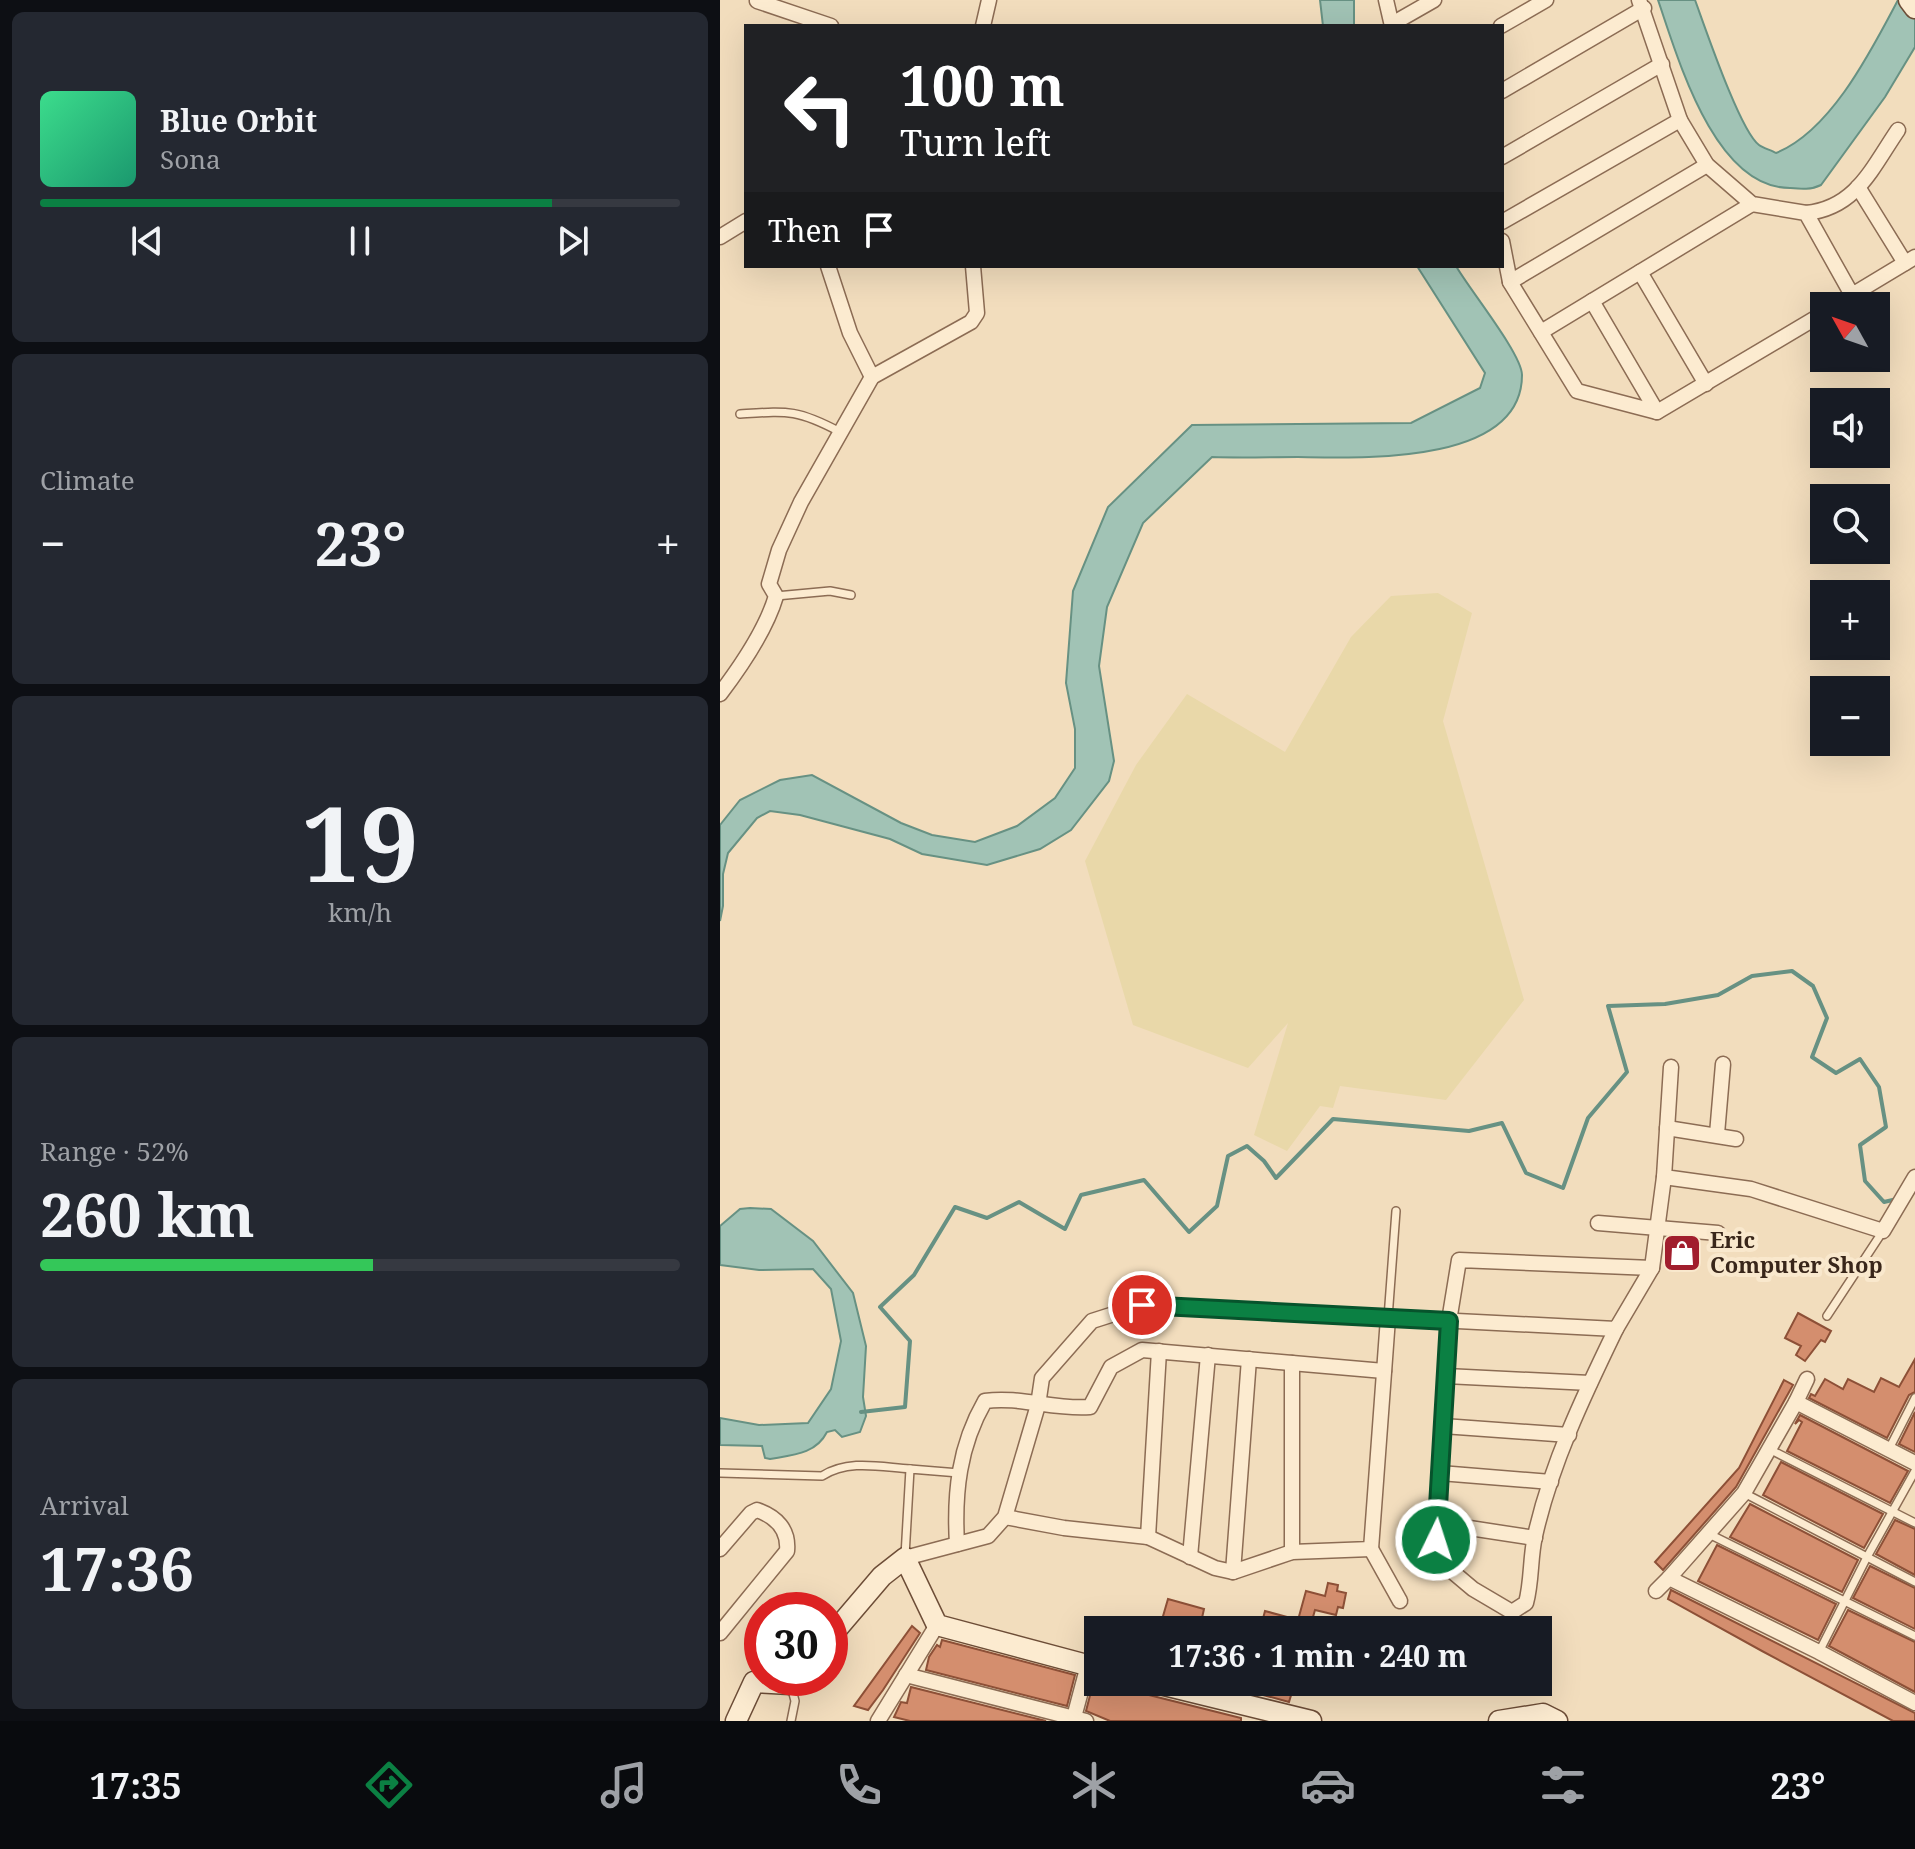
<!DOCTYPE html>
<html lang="en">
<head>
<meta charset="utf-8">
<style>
  :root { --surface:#171b24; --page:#242831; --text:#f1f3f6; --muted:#9ea1a6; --line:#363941; --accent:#0b8043 }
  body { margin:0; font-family:"Noto Serif",serif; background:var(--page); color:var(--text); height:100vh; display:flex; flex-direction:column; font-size:30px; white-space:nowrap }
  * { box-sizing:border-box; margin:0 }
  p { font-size:26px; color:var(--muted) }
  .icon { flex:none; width:44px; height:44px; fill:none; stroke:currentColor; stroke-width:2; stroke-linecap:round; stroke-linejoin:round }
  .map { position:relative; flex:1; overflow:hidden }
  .details { display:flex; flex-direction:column; gap:12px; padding:12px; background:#0d0f14; width:720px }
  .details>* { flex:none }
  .guide { position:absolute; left:24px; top:24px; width:760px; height:244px; border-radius:0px; box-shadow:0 8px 32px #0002; background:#202124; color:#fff; overflow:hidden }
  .needle { width:52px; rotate:310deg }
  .buttons { position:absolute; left:1090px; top:292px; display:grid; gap:16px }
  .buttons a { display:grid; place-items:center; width:80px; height:80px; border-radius:0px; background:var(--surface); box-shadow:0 8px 32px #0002; font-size:40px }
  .speed { position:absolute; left:24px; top:1592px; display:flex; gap:16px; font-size:40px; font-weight:700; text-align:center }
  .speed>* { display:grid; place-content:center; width:104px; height:104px; border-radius:50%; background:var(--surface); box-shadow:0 8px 32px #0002; line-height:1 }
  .speed .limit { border:12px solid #d22; background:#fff; color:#111 }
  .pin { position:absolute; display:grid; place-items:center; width:68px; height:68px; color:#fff; margin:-34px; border:4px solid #fff; border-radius:50%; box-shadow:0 2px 8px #0007 }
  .me { position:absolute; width:88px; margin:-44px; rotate:4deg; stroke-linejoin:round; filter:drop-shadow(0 0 6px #0008) }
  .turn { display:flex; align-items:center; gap:28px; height:168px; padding:0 24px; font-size:36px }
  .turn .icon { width:104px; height:104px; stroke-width:2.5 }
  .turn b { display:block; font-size:56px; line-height:68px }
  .then { display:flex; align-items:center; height:76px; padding:0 24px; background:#0003; gap:16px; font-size:30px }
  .big { font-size:60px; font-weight:700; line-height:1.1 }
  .details .card { flex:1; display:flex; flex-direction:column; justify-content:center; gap:12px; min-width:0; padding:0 28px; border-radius:12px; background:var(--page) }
  .details .dial { align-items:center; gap:0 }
  .dial b { font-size:104px; line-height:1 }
  .song { display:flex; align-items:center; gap:24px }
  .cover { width:96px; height:96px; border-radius:12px; background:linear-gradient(135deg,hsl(150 70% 55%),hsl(160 70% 35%)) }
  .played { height:8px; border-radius:4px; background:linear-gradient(90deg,var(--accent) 80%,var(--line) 80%) }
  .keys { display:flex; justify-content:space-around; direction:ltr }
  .heat { display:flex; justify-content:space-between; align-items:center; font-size:44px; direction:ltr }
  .charge { height:12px; border-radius:6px; background:linear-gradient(90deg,#34c759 52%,var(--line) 0) }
  .trip { position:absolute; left:364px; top:1616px; width:468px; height:80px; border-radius:0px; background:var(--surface); box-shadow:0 8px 32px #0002; font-weight:700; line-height:80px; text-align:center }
  .tabs { display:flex; height:128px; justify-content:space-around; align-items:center; background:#090b0e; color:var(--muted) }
  .tabs .icon { width:56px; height:56px }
  .tabs .current { color:var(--accent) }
  .tabs b { font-size:36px; color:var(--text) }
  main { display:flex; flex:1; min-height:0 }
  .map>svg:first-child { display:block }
</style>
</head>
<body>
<main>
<section class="details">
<div class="card">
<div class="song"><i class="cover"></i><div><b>Blue Orbit</b><p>Sona</p></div></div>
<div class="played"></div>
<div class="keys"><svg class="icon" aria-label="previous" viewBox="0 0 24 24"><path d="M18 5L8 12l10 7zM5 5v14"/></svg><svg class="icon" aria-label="pause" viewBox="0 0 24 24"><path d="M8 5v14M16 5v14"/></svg><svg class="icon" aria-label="next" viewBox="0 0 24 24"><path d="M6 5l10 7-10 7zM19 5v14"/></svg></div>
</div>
<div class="card"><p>Climate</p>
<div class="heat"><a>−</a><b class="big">23°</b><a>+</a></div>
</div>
<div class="card dial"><b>19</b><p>km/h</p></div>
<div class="card"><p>Range · 52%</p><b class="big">260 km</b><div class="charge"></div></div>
<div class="card"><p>Arrival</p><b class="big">17:36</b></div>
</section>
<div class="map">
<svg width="1195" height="1721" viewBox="0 0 1195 1721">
  <rect width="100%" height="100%" fill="#f2ddbd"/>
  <path fill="#e9d8a9" d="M718,593L752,613L723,721L804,1000L726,1100L620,1086L613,1108L600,1106L567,1151L534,1135L568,1023L528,1068L413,1025L365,861L416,765L467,694L565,752L631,637L671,596Z"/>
  <g fill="#a1c3b5" stroke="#679183" stroke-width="2">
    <path d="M600,0H634V26H603Z"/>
    <path d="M938,0H975C985,27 1020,131 1039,145C1043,148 1051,150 1056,153C1111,131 1151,51 1178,0H1195V47L1165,97L1101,185C1091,190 1081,189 1070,188C994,188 958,58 938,0Z"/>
    <path d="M697,266H736C749,289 802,354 802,375C802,466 638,458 578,457C550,457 521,458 492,457L423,523L387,607L379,666L394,761L389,781L351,830L320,849L267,865L202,854L170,839L80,815L50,811L37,818L8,853L3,874V906L0,921V825L20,800L60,780L92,775L181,823L212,835L255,842L297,826L335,798L355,768V729L346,683L353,591L388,507L472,425L691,423L760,388L765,373Z"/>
    <path d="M30,1208L51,1209L93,1241L133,1293L146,1346L143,1397L146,1416L140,1432L122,1437L115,1430L107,1432C96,1454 73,1455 50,1459L45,1458L42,1446L0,1445V1418L39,1425L88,1423L111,1389L121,1341L111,1289L93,1269L39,1270L0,1265V1226L20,1209Z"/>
  </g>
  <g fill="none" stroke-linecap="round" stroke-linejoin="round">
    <path stroke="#679183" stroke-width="4" d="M141,1412L185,1407L190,1341L160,1307L194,1275L235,1207L267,1218L299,1202L345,1229L361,1195L424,1180L469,1232L497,1206L508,1156L527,1146L544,1161L556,1178L613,1119L749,1131L782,1123L806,1173L843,1188L868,1118L907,1072L888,1006L945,1004L998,995L1032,976L1072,971L1093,986L1107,1018L1092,1057L1116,1073L1140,1059L1159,1087L1166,1127L1140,1145L1145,1181L1164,1202L1177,1199"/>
  </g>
  <g fill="#d48e6e" stroke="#8d5037" stroke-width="2">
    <path d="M1078,1313L1111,1331L1105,1342L1101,1340L1085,1361L1076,1355L1081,1346L1065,1338Z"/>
    <path d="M1195,1359V1392L1189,1395L1167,1438L1089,1398L1091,1394L1095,1396L1105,1379L1123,1389L1128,1379L1154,1392L1161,1378L1179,1387Z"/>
    <path d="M1064,1380L1073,1385L1016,1487L943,1570L935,1562L1019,1468Z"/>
    <path d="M1195,1412V1452L1179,1444Z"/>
    <path d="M1080,1415L1188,1471L1170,1503L1067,1451L1082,1422L1079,1420L1075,1424Z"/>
    <path d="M1061,1462L1163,1514L1144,1548L1043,1495Z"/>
    <path d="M1030,1504L1138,1560L1122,1592L1010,1537Z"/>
    <path d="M1175,1520L1195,1529V1575L1156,1554Z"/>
    <path d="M997,1545L1116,1604L1098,1640L978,1581Z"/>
    <path d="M1150,1566L1195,1588V1629L1133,1598Z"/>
    <path d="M608,1583L618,1585L617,1591L626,1593L623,1608L618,1607L616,1615L595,1610L591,1624L602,1627L601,1630H540L545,1611L578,1620L586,1591L605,1596Z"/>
    <path d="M951,1590L1195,1713V1721H1173L1042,1651L948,1599Z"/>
    <path d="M448,1599L484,1609L482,1618L487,1619L484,1630H439Z"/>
    <path d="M1128,1610L1195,1642V1692L1109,1646Z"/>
    <path d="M192,1626L200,1633L163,1690L148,1710L134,1706Z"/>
    <path d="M222,1640L355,1675L347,1706L206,1670L209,1657L217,1645L220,1647Z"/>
    <path d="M374,1680L395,1682L429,1695L521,1718V1721H390L366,1711Z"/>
    <path d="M496,1682H575L569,1702Z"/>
    <path d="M191,1687L326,1721H190L174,1717L181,1702L187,1703Z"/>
  </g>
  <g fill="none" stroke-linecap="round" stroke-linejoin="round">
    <g stroke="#8c6c54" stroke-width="10">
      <g id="lane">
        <path d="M20,414C67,411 77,409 120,432"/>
        <path d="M56,596L110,591L131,595"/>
        <path d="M1107,1316L1163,1231"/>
        <path d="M668,1318L676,1211"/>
        <path d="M1169,1449L1195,1398"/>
        <path d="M1051,1450L1195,1523"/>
        <path d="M0,1473L102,1476C129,1459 160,1467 190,1469"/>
        <path d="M1024,1493L1195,1582"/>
        <path d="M989,1534L1195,1636"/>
        <path d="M185,1556L190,1469L239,1473"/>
        <path d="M1099,1652L1147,1557L1195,1471"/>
        <path d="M71,1686L75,1701L71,1721"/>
      </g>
    </g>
    <g stroke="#8c6c54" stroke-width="17">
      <g id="street">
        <path d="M666,0L672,26"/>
        <path d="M919,0L960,120L987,165L1032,204L1086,213L1132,295L1195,257"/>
        <path d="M37,1L111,26"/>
        <path d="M672,24L714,0"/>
        <path d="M263,26L269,0"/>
        <path d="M781,26L826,0"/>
        <path d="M782,91L924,8"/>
        <path d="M782,157L942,64"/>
        <path d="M1138,187L1185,263"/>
        <path d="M1086,213C1136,208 1152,168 1178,130"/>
        <path d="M782,222L960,120"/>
        <path d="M0,237L26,221"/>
        <path d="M782,241L790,282L857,391L937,412L1104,313"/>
        <path d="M108,266L130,333L152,377"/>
        <path d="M920,272L986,384"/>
        <path d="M790,282L987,165"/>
        <path d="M872,301L937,412"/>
        <path d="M1115,306L1132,295"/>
        <path d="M821,332L1032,204"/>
        <path d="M0,694C22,665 46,630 56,596L49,584L59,550L81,502L152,377L251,322L257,313L253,266"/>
        <path d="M951,1067L944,1177L1031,1189L1163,1231L1195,1177"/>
        <path d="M947,1128L1016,1139"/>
        <path d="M997,1134L1003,1064"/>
        <path d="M878,1223L998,1233"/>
        <path d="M896,1329C864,1395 831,1464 815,1536C810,1558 812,1581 806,1603L792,1612L753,1589L715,1557L729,1321L739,1260L932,1268"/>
        <path d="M726,1376L870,1383"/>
        <path d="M1076,1402L1087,1379"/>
        <path d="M723,1426L849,1435"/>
        <path d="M1195,1463L1076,1402L1024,1493L949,1578L1099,1652L1195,1703"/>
        <path d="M720,1473L831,1482"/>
        <path d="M285,1517L344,1528L428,1537L495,1568L513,1572L572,1552L651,1549L668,1318"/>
        <path d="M717,1523L815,1538"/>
        <path d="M428,1537L439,1351"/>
        <path d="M237,1544C234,1493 239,1446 265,1401C300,1396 334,1410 370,1407L391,1367L422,1350L664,1371"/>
        <path d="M0,1549L31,1513L37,1510C57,1517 69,1530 67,1551L0,1633"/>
        <path d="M651,1549L680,1601"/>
        <path d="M572,1552V1363"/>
        <path d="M470,1557L488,1355"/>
        <path d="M185,1558L268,1536L285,1517L318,1405L322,1378L372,1321L422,1305L896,1329L932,1268L944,1177"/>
        <path d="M513,1572L529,1359"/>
        <path d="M936,1591L949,1578"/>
        <path d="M186,1675L366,1721"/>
        <path d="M158,1721L217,1625"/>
        <path d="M353,1721L368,1665"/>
      </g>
    </g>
    <g stroke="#6d4d37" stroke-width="23">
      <g id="secondary">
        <path d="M1189,0L1195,8"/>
        <path d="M110,1637L162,1576L185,1558L217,1625L378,1668"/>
        <path d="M432,1682L591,1721"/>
        <path d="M16,1721L34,1682L70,1684L75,1678"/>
        <path d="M779,1721L823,1714L837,1721"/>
      </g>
    </g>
    <use href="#lane" stroke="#fcebd0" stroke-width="7"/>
    <use href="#street" stroke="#fcebd0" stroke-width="14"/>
    <use href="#secondary" stroke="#fcebd0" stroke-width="20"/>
  </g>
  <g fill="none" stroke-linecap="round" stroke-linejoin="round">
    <g stroke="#07532c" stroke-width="20">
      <path id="route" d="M422,1305L729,1321L716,1540"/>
    </g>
    <use href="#route" stroke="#0b8043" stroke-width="14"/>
  </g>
  <defs>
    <g id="shop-square" transform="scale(2)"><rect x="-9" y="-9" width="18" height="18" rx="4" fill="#a11e2d" stroke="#f9e8cd"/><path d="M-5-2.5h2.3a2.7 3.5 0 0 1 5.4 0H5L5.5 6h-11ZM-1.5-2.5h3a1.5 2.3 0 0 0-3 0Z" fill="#fff"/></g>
  </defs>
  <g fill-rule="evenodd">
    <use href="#shop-square" x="962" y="1253"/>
  </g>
  <g text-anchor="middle" stroke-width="8" stroke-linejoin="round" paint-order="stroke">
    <g font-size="22" font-weight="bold" fill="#39261a" stroke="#f9e8cd" text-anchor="start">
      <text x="990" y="1248">Eric<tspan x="990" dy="25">Computer Shop</tspan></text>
    </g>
  </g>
</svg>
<div class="buttons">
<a><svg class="needle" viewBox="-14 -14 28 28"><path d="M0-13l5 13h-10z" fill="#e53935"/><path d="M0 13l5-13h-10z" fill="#9ea1a6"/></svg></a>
<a><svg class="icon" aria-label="sound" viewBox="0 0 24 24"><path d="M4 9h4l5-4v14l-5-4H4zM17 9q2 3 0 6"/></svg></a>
<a><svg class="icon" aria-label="search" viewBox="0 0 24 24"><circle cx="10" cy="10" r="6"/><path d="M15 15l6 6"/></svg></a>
<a>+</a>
<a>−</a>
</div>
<div class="speed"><div class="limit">30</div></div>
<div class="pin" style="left:422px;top:1305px;background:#d93025"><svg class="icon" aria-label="arrive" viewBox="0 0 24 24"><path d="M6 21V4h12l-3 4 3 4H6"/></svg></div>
<svg class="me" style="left:716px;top:1540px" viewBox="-20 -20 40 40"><circle r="17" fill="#0b8043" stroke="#fff" stroke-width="3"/><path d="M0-11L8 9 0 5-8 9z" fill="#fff"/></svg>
<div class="trip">17:36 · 1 min · 240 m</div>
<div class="guide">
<div class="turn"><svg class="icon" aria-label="left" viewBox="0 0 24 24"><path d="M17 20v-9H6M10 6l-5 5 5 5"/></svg><div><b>100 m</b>Turn left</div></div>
<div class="then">Then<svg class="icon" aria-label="arrive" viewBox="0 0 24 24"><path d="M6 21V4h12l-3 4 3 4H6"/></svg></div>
</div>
</div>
</main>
<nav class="tabs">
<b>17:35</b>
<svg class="icon current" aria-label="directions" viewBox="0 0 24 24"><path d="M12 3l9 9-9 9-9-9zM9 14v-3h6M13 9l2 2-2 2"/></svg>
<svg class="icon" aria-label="music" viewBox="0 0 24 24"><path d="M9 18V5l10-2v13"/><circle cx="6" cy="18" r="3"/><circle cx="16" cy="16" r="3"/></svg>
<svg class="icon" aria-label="phone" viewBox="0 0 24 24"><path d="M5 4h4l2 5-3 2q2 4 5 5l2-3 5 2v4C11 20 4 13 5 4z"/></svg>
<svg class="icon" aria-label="climate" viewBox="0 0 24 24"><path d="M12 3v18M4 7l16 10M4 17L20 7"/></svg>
<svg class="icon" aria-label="car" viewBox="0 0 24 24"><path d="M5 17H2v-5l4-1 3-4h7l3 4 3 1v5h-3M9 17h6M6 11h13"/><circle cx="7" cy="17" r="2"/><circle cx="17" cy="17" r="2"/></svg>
<svg class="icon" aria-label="filters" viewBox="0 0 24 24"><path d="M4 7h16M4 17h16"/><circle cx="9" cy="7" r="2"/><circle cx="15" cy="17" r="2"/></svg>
<b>23°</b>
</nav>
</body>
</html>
